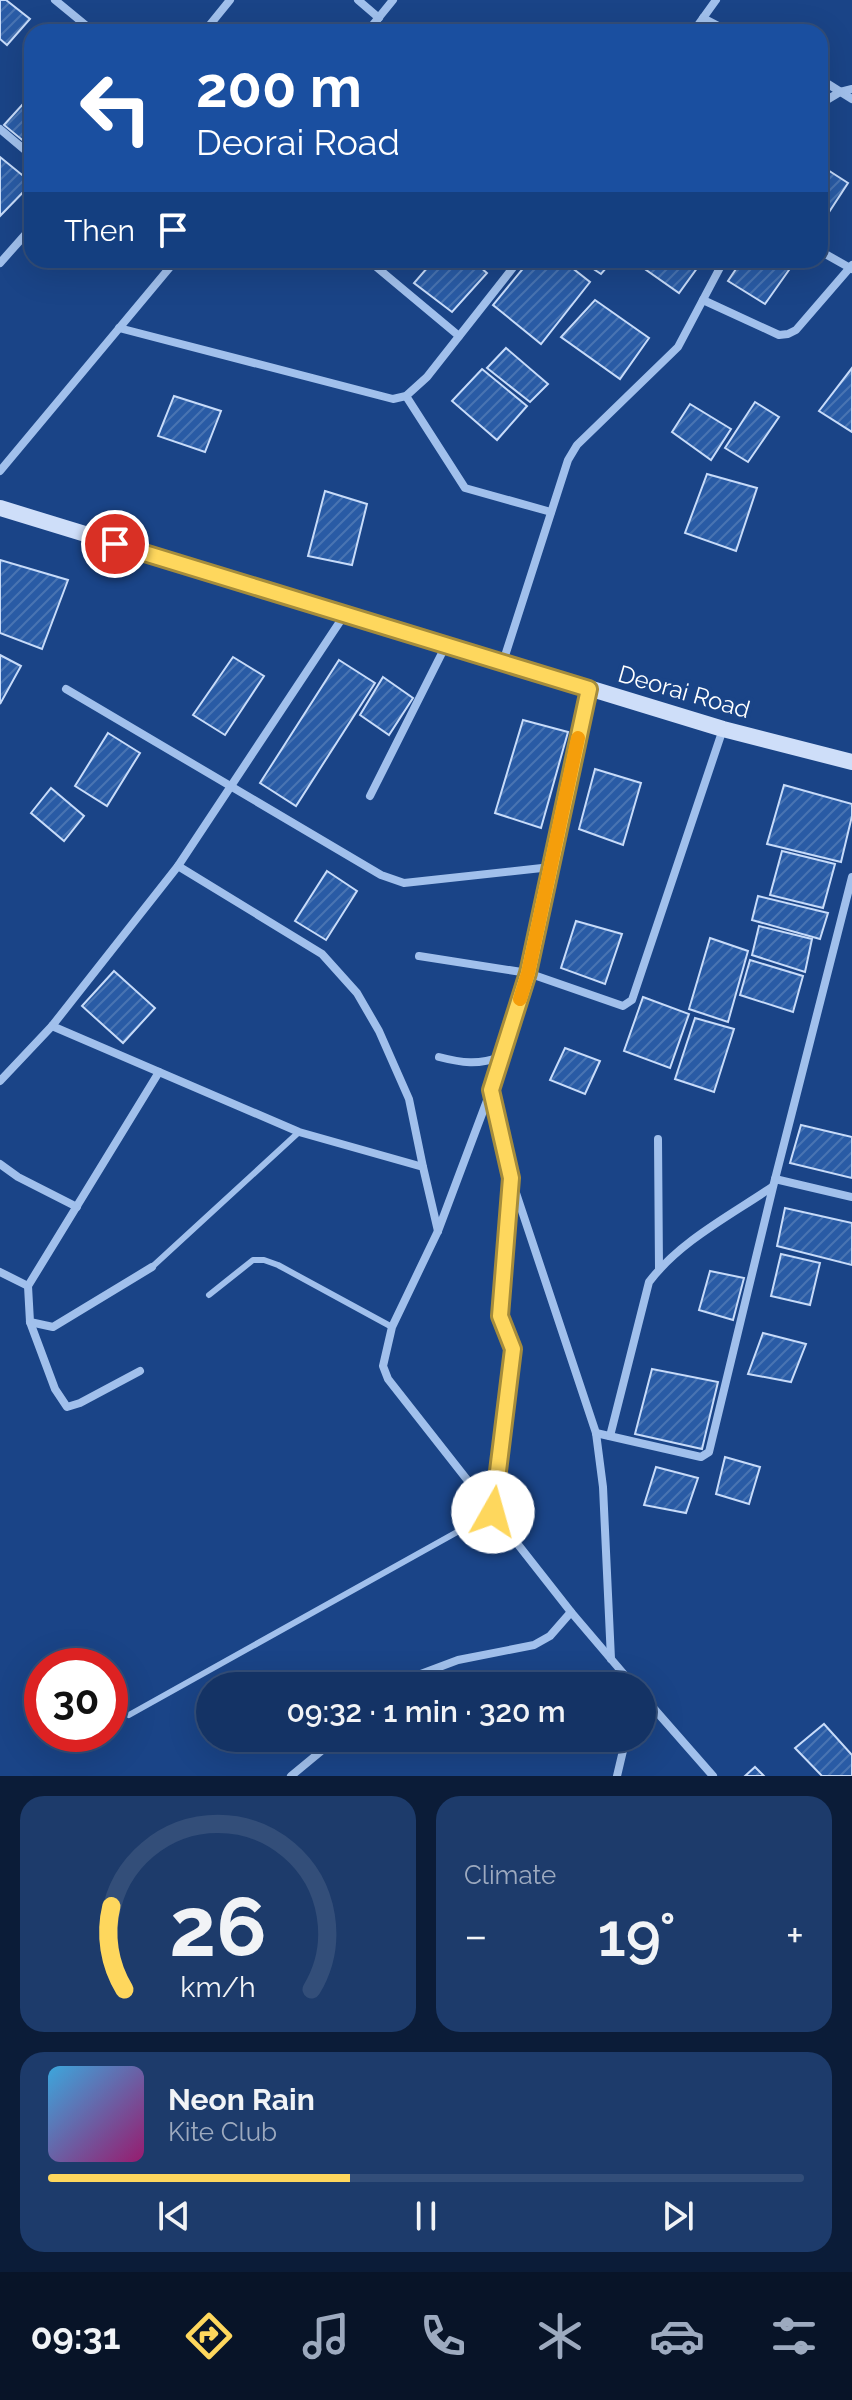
<!DOCTYPE html>
<html lang="en">
<head>
<meta charset="utf-8">
<style>
  :root { --surface:#143365; --page:#1d3b6b; --text:#f1f3f6; --muted:#9daabf; --line:#334e79; --accent:#fed75d }
  body { margin:0; font-family:Raleway,sans-serif; background:var(--page); color:var(--text); height:100vh; display:flex; flex-direction:column; font-size:30px; white-space:nowrap }
  * { box-sizing:border-box; margin:0 }
  p { font-size:26px; color:var(--muted) }
  .icon { flex:none; width:44px; height:44px; fill:none; stroke:currentColor; stroke-width:2; stroke-linecap:round; stroke-linejoin:round }
  .map { position:relative; height:1776px; overflow:hidden }
  .side { display:flex; flex-direction:column; gap:20px; padding:20px; background:#0b1c38; flex:1 }
  .side>* { flex:none }
  .banner { position:absolute; left:24px; top:24px; width:804px; height:244px; border-radius:24px; box-shadow:0 8px 32px #0002,0 0 0 2px var(--line); background:#1a4fa0; color:#fff; overflow:hidden }
  .speed { position:absolute; left:24px; top:1648px; display:flex; gap:16px; font-size:40px; font-weight:700; text-align:center }
  .speed>* { display:grid; place-content:center; width:104px; height:104px; border-radius:50%; background:var(--surface); box-shadow:0 8px 32px #0002,0 0 0 2px var(--line); line-height:1 }
  .speed .limit { border:12px solid #d22; background:#fff; color:#111 }
  .pin { position:absolute; display:grid; place-items:center; width:68px; height:68px; color:#fff; margin:-34px; border:4px solid #fff; border-radius:50%; box-shadow:0 2px 8px #0007 }
  .me { position:absolute; width:88px; margin:-44px; rotate:7deg; stroke-linejoin:round; filter:drop-shadow(0 0 6px #0008) }
  .turn { display:flex; align-items:center; gap:28px; height:168px; padding:0 40px; font-size:36px }
  .turn .icon { width:104px; height:104px; stroke-width:2.5 }
  .turn b { display:block; font-size:56px; line-height:68px }
  .then { display:flex; align-items:center; height:76px; padding:0 40px; background:#0003; gap:16px; font-size:30px }
  .big { font-size:60px; font-weight:600; line-height:1.1 }
  .side .widget { flex:1; display:flex; flex-direction:column; justify-content:center; gap:12px; min-width:0; padding:0 28px; border-radius:24px; background:var(--page) }
  .side .dial { align-items:center; gap:0 }
  .dial svg { height:208px; overflow:visible; fill:none; stroke:var(--line); stroke-width:7; stroke-linecap:round; text-anchor:middle }
  .dial text { fill:var(--text); stroke:none }
  .song { display:flex; align-items:center; gap:24px }
  .cover { width:96px; height:96px; border-radius:12px; background:linear-gradient(135deg,hsl(200 70% 55%),hsl(320 70% 35%)) }
  .played { height:8px; border-radius:4px; background:linear-gradient(90deg,var(--accent) 40%,var(--line) 40%) }
  .keys { display:flex; justify-content:space-around; direction:ltr }
  .heat { display:flex; justify-content:space-between; align-items:center; font-size:44px; direction:ltr }
  .side .tiles { flex:1; display:grid; gap:20px; grid-template-columns:1fr 1fr }
  .widget:last-child { grid-column:span 2 }
  .trip { position:absolute; left:196px; top:1672px; width:460px; height:80px; border-radius:40px; background:var(--surface); box-shadow:0 8px 32px #0002,0 0 0 2px var(--line); font-weight:600; line-height:80px; text-align:center }
  .tab-bar { display:flex; height:128px; justify-content:space-around; align-items:center; background:#081428; color:var(--muted) }
  .tab-bar .icon { width:56px; height:56px }
  .tab-bar .on { color:var(--accent) }
  .tab-bar b { font-size:36px; color:var(--text) }
  .map>svg:first-child { display:block }
</style>
</head>
<body>
<div class="map">
<svg width="852" height="1776" viewBox="0 0 852 1776">
  <defs>
    <pattern id="building-hatch" width="6" height="6" patternUnits="userSpaceOnUse" patternTransform="scale(2)"><rect width="6" height="6" fill="#295ba5"/><path d="M-1 1l2-2M0 6l6-6M5 7l2-2" fill="none" stroke="#4974b2"/></pattern>
  </defs>
  <rect width="100%" height="100%" fill="#1a4487"/>
  <g fill="url(#building-hatch)" stroke="#c7dbf9" stroke-width="2">
    <path d="M0,0H6L30,19L7,45L0,39Z"/>
    <path d="M32,94V148L4,125Z"/>
    <path d="M0,157L32,183L0,216Z"/>
    <path d="M820,165L848,183L820,226Z"/>
    <path d="M434,260H472L487,273L452,312L414,283Z"/>
    <path d="M530,260H562L590,282L541,344L493,305Z"/>
    <path d="M580,260H613L601,274Z"/>
    <path d="M632,260H703L679,293Z"/>
    <path d="M742,260H796L765,304L728,281Z"/>
    <path d="M595,300L649,338L620,379L561,337Z"/>
    <path d="M506,348L548,384L530,402L487,368Z"/>
    <path d="M852,368V432L819,411Z"/>
    <path d="M482,369L527,406L497,440L452,401Z"/>
    <path d="M174,396L221,411L205,452L158,436Z"/>
    <path d="M755,402L779,417L748,462L725,448Z"/>
    <path d="M690,404L731,429L711,460L672,432Z"/>
    <path d="M707,474L757,488L736,551L685,533Z"/>
    <path d="M325,491L367,504L352,565L308,556Z"/>
    <path d="M0,560L68,580L42,649L0,633Z"/>
    <path d="M0,655L21,666L0,704Z"/>
    <path d="M233,657L264,676L225,735L193,715Z"/>
    <path d="M339,660L375,683L296,806L260,783Z"/>
    <path d="M383,677L413,698L389,735L360,715Z"/>
    <path d="M523,720L568,732L541,828L495,813Z"/>
    <path d="M108,733L140,753L107,806L75,786Z"/>
    <path d="M595,769L641,783L623,845L579,829Z"/>
    <path d="M784,785L852,804V816L841,862L767,844Z"/>
    <path d="M51,788L84,816L64,841L31,813Z"/>
    <path d="M782,851L835,864L823,908L770,895Z"/>
    <path d="M327,871L357,891L326,940L295,921Z"/>
    <path d="M758,896L828,913L820,939L752,920Z"/>
    <path d="M576,921L622,934L605,984L561,968Z"/>
    <path d="M759,926L812,939L805,972L752,955Z"/>
    <path d="M710,938L748,951L728,1022L689,1009Z"/>
    <path d="M750,960L803,976L793,1012L740,995Z"/>
    <path d="M114,971L155,1008L123,1043L82,1006Z"/>
    <path d="M643,997L689,1014L670,1068L624,1051Z"/>
    <path d="M695,1018L734,1029L714,1092L675,1079Z"/>
    <path d="M565,1048L600,1061L585,1094L550,1080Z"/>
    <path d="M801,1125L852,1137V1178L790,1163Z"/>
    <path d="M785,1208L852,1223V1265L777,1246Z"/>
    <path d="M781,1254L820,1263L810,1305L771,1296Z"/>
    <path d="M710,1271L744,1278L733,1320L699,1310Z"/>
    <path d="M763,1333L806,1344L791,1382L748,1374Z"/>
    <path d="M652,1369L718,1382L702,1449L635,1434Z"/>
    <path d="M725,1457L760,1467L749,1504L716,1494Z"/>
    <path d="M656,1467L698,1478L686,1513L644,1505Z"/>
    <path d="M824,1724L852,1755V1776H822L795,1748Z"/>
    <path d="M755,1767L764,1776H745Z"/>
  </g>
  <g fill="none" stroke-linecap="round" stroke-linejoin="round">
    <g stroke="#a1c0ec" stroke-width="6">
      <path d="M152,1267L299,1132"/>
      <path d="M209,1295L253,1260H264L278,1265L392,1327"/>
      <path d="M129,1715L493,1512"/>
    </g>
    <g stroke="#a1c0ec" stroke-width="8">
      <path d="M55,0L94,32"/>
      <path d="M358,0L379,18"/>
      <path d="M703,18L730,32"/>
      <path d="M204,32L230,0"/>
      <path d="M367,32L393,0"/>
      <path d="M693,32L716,0"/>
      <path d="M820,79L852,99"/>
      <path d="M820,104L840,92L852,89"/>
      <path d="M0,129L32,156"/>
      <path d="M820,251L852,269"/>
      <path d="M368,260L459,336"/>
      <path d="M0,263L32,227"/>
      <path d="M703,300L779,335L788,334L796,330L852,265"/>
      <path d="M119,328L393,399L406,396L427,377L519,260"/>
      <path d="M406,396L465,488L551,512"/>
      <path d="M0,471L176,260"/>
      <path d="M503,662L568,460L577,445L678,347L724,260"/>
      <path d="M66,689L381,875L404,883L551,867"/>
      <path d="M589,689L528,973L491,1090L438,1231L392,1327L383,1366L388,1379L571,1612L634,1686"/>
      <path d="M370,796L446,645"/>
      <path d="M178,866L322,954L357,993L379,1031L409,1099L423,1167"/>
      <path d="M419,956L528,973L623,1006L632,1000L723,729"/>
      <path d="M52,1026L299,1132L423,1167L438,1231"/>
      <path d="M439,1057C462,1063 478,1065 501,1057"/>
      <path d="M0,1081L52,1026L178,866L345,614"/>
      <path d="M491,1091L511,1178L596,1433L603,1487L611,1659"/>
      <path d="M658,1139L659,1269"/>
      <path d="M0,1164L18,1177L77,1207"/>
      <path d="M775,1179L852,1197"/>
      <path d="M152,1267L53,1327L30,1322L28,1286L159,1072"/>
      <path d="M0,1272L28,1286"/>
      <path d="M30,1322L55,1389L67,1407L80,1403L140,1371"/>
      <path d="M596,1433L701,1457L709,1452L773,1187L852,877"/>
      <path d="M610,1436L649,1282C680,1241 731,1215 772,1187"/>
      <path d="M493,1512L513,1349L500,1316L510,1185"/>
      <path d="M403,1686L418,1675L458,1660L534,1645L550,1636L571,1612"/>
      <path d="M642,1695L713,1776"/>
      <path d="M291,1776L337,1738"/>
      <path d="M617,1776L626,1738"/>
    </g>
    <path stroke="#cedef9" stroke-width="16" d="M0,508L723,729L852,762"/>
  </g>
  <g fill="none" stroke-linecap="round" stroke-linejoin="round">
    <g stroke="#a58c3c" stroke-width="20">
      <path id="route" d="M115,544L589,689L528,973L491,1090L511,1178L500,1316L513,1349L493,1512"/>
    </g>
    <use href="#route" stroke="#fed75d" stroke-width="14"/>
    <path stroke="#f59e0b" stroke-width="14" d="M520,999L528,973L578,738"/>
  </g>
  <g text-anchor="middle" stroke-width="8" stroke-linejoin="round" paint-order="stroke">
    <g font-size="24" fill="#fff" stroke="#1a4487">
      <text transform="translate(684 692) rotate(16)" y="8">Deorai Road</text>
    </g>
  </g>
</svg>
<div class="speed"><div class="limit">30</div></div>
<div class="pin" style="left:115px;top:544px;background:#d93025"><svg class="icon" aria-label="arrive" viewBox="0 0 24 24"><path d="M6 21V4h12l-3 4 3 4H6"/></svg></div>
<svg class="me" style="left:493px;top:1512px" viewBox="-20 -20 40 40"><circle r="19" fill="#fff"/><path d="M0-13L10 11 0 6-10 11z" fill="#fed75d"/></svg>
<div class="trip">09:32 · 1 min · 320 m</div>
<div class="banner">
<div class="turn"><svg class="icon" aria-label="left" viewBox="0 0 24 24"><path d="M17 20v-9H6M10 6l-5 5 5 5"/></svg><div><b>200 m</b>Deorai Road</div></div>
<div class="then">Then<svg class="icon" aria-label="arrive" viewBox="0 0 24 24"><path d="M6 21V4h12l-3 4 3 4H6"/></svg></div>
</div>
</div>
<section class="side">
<div class="tiles">
<div class="widget dial"><svg viewBox="0 0 100 80">
<path d="M14 69A42 42 0 1 1 86 69"/>
<path d="M14 69A42 42 0 0 1 9 37" stroke="#fed75d"/>
<text x="50" y="56" font-size="32" font-weight="700">26</text>
<text x="50" y="72" font-size="11">km/h</text>
</svg></div>
<div class="widget"><p>Climate</p>
<div class="heat"><a>−</a><b class="big">19°</b><a>+</a></div>
</div>
<div class="widget">
<div class="song"><i class="cover"></i><div><b>Neon Rain</b><p>Kite Club</p></div></div>
<div class="played"></div>
<div class="keys"><svg class="icon" aria-label="previous" viewBox="0 0 24 24"><path d="M18 5L8 12l10 7zM5 5v14"/></svg><svg class="icon" aria-label="pause" viewBox="0 0 24 24"><path d="M8 5v14M16 5v14"/></svg><svg class="icon" aria-label="next" viewBox="0 0 24 24"><path d="M6 5l10 7-10 7zM19 5v14"/></svg></div>
</div>
</div>
</section>
<nav class="tab-bar">
<b>09:31</b>
<svg class="icon on" aria-label="directions" viewBox="0 0 24 24"><path d="M12 3l9 9-9 9-9-9zM9 14v-3h6M13 9l2 2-2 2"/></svg>
<svg class="icon" aria-label="music" viewBox="0 0 24 24"><path d="M9 18V5l10-2v13"/><circle cx="6" cy="18" r="3"/><circle cx="16" cy="16" r="3"/></svg>
<svg class="icon" aria-label="phone" viewBox="0 0 24 24"><path d="M5 4h4l2 5-3 2q2 4 5 5l2-3 5 2v4C11 20 4 13 5 4z"/></svg>
<svg class="icon" aria-label="climate" viewBox="0 0 24 24"><path d="M12 3v18M4 7l16 10M4 17L20 7"/></svg>
<svg class="icon" aria-label="car" viewBox="0 0 24 24"><path d="M5 17H2v-5l4-1 3-4h7l3 4 3 1v5h-3M9 17h6M6 11h13"/><circle cx="7" cy="17" r="2"/><circle cx="17" cy="17" r="2"/></svg>
<svg class="icon" aria-label="filters" viewBox="0 0 24 24"><path d="M4 7h16M4 17h16"/><circle cx="9" cy="7" r="2"/><circle cx="15" cy="17" r="2"/></svg>
</nav>
</body>
</html>
